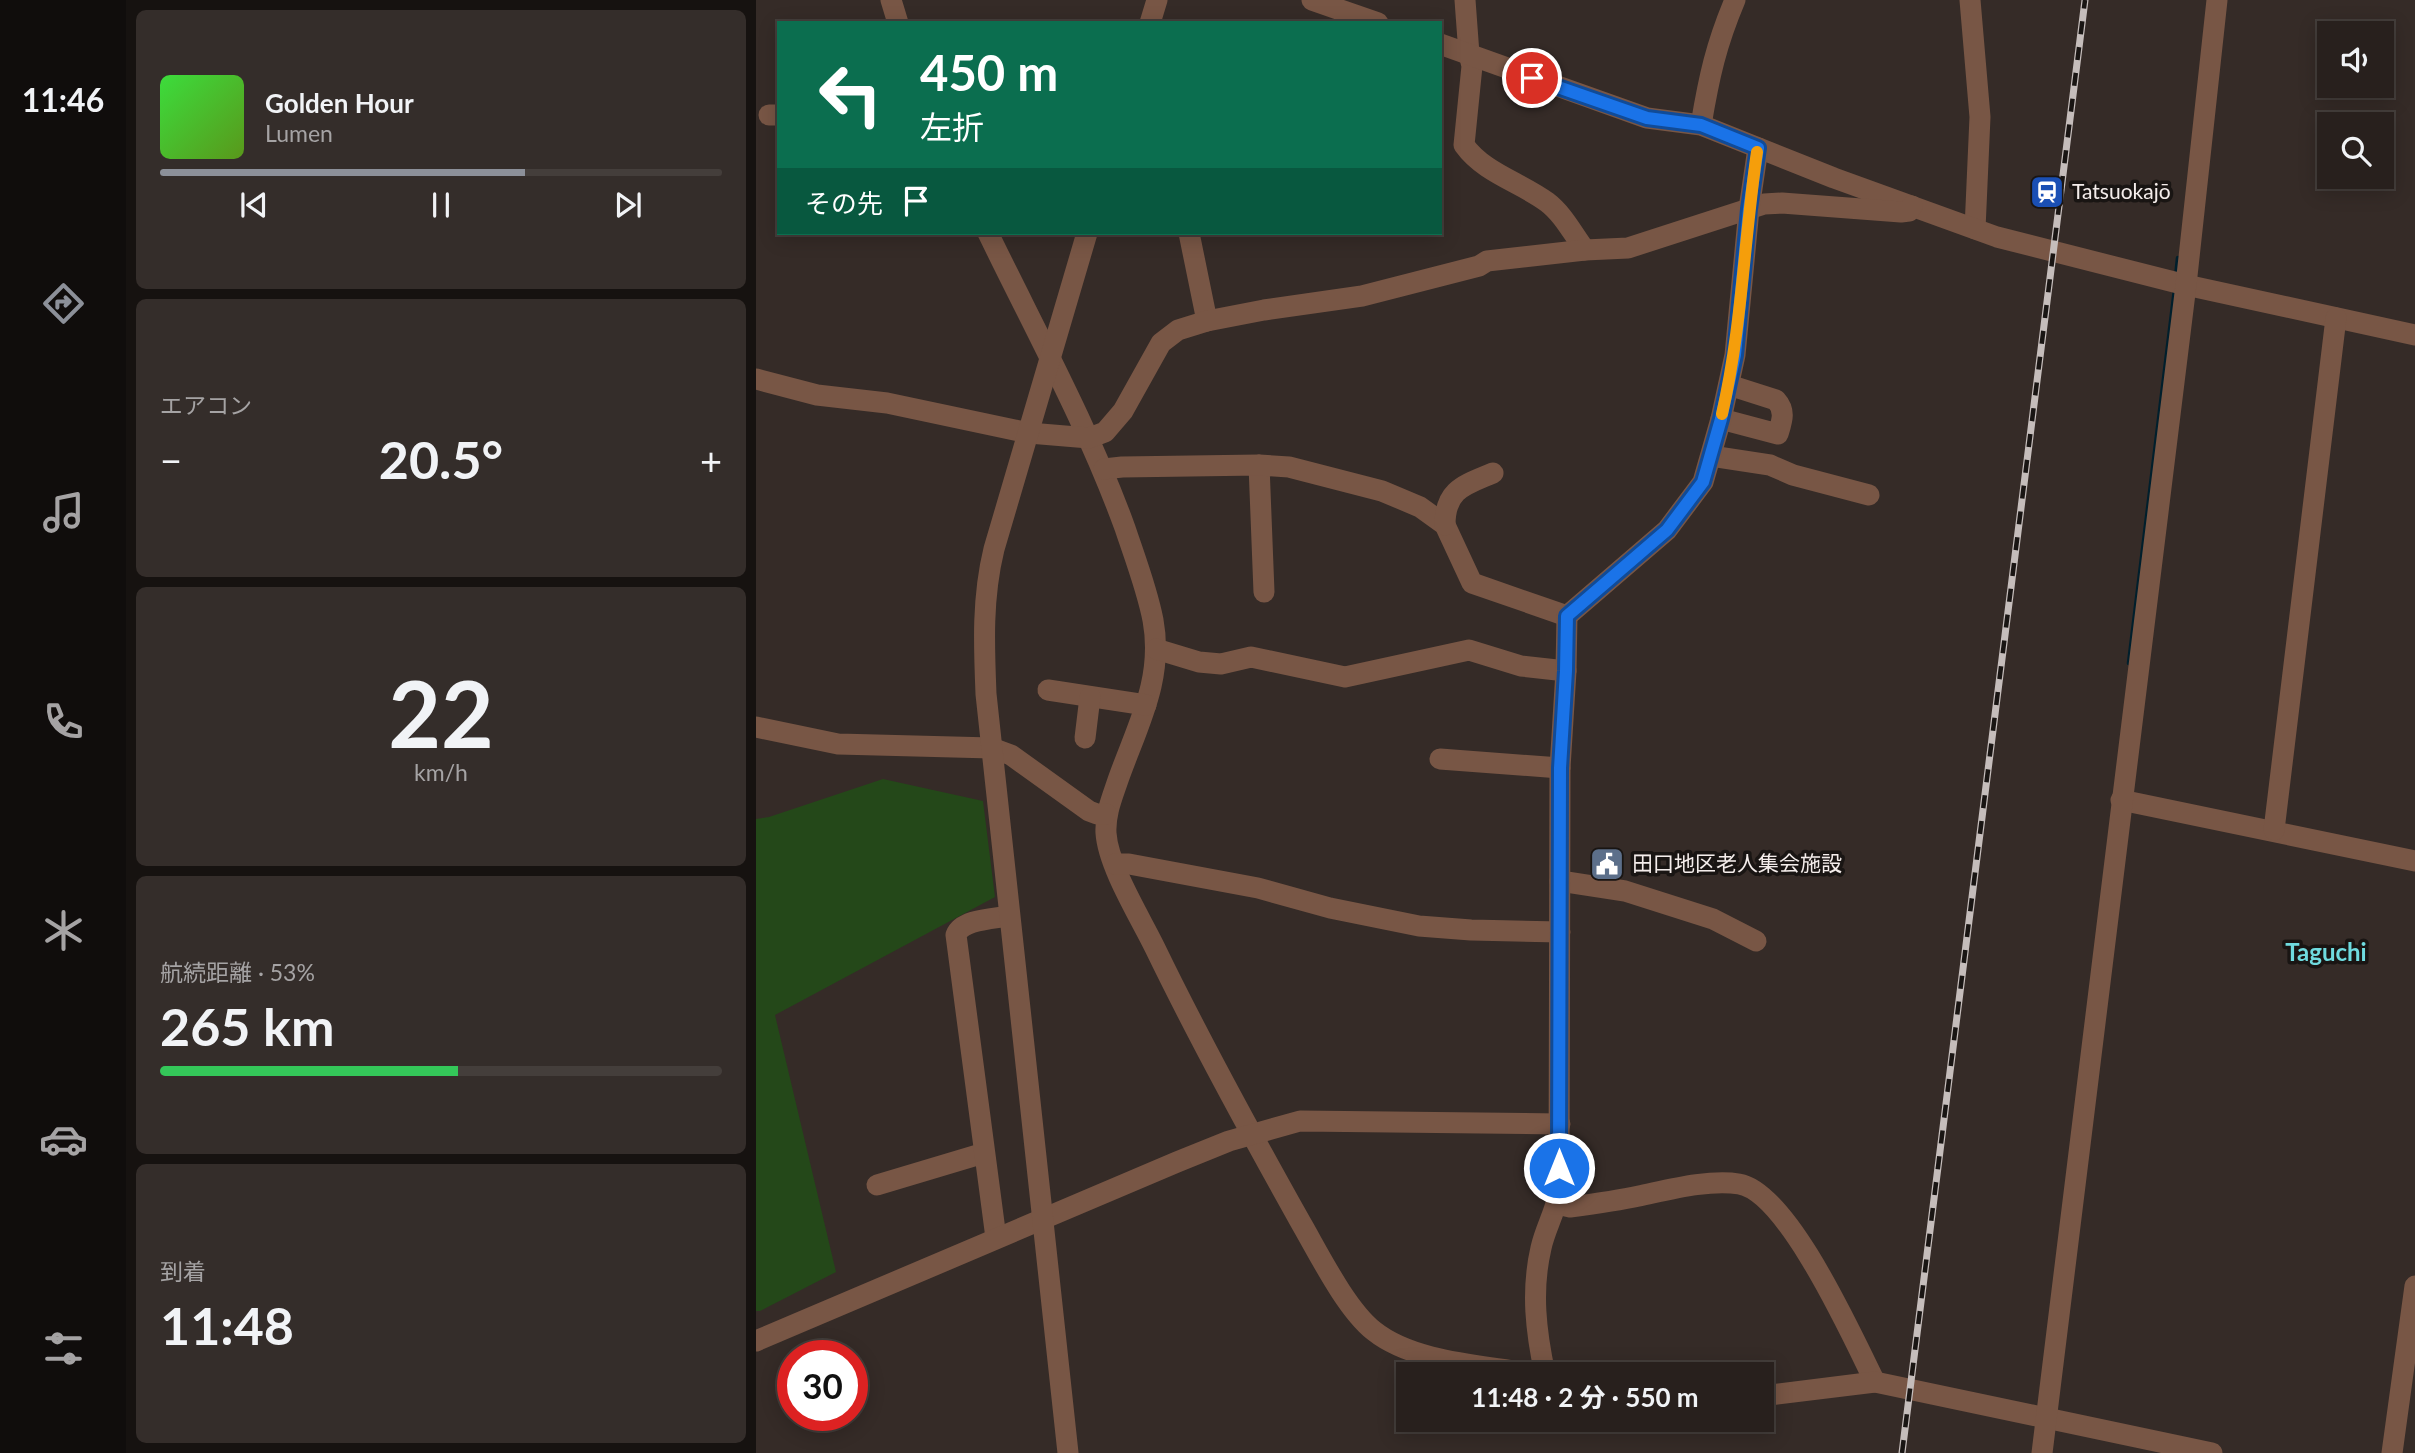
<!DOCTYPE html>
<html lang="ja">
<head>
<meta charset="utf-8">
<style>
  :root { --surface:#28201d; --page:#342d2a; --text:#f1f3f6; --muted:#a5a3a4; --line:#443e3b; --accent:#8c9099 }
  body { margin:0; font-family:Lato,"Noto Sans JP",sans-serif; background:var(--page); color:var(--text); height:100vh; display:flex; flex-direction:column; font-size:26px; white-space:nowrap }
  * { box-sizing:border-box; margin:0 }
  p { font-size:23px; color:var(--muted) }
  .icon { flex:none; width:38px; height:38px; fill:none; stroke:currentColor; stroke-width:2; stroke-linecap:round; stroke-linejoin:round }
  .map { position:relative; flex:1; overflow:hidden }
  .sheet { display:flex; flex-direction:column; gap:10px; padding:10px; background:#161210; width:630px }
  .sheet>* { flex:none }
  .hud { position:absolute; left:21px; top:21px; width:665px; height:214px; border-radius:0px; box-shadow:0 4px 18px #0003,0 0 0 2px var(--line); background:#0b6e4f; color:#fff; overflow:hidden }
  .buttons { position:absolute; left:1561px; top:21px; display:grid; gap:14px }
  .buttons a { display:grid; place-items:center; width:77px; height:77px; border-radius:0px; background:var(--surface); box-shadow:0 4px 18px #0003,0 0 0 2px var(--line); font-size:35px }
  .speed { position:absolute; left:21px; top:1340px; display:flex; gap:14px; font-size:35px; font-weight:700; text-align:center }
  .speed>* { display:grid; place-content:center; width:91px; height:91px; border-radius:50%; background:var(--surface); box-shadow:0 4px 18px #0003,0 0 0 2px var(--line); line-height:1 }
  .speed .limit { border:10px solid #d22; background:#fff; color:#111 }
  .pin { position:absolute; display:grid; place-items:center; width:60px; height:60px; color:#fff; margin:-30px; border:4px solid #fff; border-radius:50%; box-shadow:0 2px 7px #0007 }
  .me { position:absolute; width:77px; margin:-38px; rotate:0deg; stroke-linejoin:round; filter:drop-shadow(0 0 5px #0008) }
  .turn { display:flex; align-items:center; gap:24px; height:147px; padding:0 28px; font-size:32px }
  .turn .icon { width:91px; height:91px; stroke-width:2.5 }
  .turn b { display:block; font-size:49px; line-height:60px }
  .then { display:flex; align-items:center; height:66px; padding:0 28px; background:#0003; gap:14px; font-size:26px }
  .big { font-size:52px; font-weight:700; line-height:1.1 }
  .sheet .card { flex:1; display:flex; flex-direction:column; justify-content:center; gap:10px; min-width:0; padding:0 24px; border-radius:10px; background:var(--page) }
  .sheet .dial { align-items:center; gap:0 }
  .dial b { font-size:91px; line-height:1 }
  .song { display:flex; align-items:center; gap:21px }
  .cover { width:84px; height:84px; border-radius:10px; background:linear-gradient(135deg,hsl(120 70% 55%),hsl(90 70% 35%)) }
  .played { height:7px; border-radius:4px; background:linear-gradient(90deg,var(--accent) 65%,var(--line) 65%) }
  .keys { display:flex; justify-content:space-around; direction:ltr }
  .heat { display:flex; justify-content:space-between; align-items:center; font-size:38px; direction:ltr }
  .charge { height:10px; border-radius:5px; background:linear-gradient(90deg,#34c759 53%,var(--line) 0) }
  .trip { position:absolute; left:640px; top:1362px; width:378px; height:70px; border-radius:0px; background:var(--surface); box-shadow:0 4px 18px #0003,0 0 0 2px var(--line); font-weight:700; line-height:70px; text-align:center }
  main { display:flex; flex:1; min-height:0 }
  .dock { display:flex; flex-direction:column; width:126px; justify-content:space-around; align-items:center; background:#100d0c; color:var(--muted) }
  .dock .icon { width:49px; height:49px }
  .dock .selected { color:var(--accent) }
  .dock b { font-size:32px; color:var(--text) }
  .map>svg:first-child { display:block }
</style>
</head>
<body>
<main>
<nav class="dock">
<b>11:46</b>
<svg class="icon selected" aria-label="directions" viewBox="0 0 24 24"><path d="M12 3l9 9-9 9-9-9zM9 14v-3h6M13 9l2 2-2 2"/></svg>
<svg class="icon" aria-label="music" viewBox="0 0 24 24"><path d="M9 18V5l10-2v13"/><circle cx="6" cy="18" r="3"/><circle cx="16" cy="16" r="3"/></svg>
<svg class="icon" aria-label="phone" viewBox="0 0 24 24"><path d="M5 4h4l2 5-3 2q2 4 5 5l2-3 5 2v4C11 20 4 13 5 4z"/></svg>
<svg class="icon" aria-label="climate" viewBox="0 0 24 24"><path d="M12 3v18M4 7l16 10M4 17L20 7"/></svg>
<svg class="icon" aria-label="car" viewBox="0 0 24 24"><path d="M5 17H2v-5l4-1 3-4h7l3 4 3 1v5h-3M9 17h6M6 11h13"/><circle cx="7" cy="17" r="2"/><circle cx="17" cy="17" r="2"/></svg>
<svg class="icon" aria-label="filters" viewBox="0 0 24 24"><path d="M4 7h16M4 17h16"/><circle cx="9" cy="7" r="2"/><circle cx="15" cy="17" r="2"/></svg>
</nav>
<section class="sheet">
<div class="card">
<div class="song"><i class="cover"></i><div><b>Golden Hour</b><p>Lumen</p></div></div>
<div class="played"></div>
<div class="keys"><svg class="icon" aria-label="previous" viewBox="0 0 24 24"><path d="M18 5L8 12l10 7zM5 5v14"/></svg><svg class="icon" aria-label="pause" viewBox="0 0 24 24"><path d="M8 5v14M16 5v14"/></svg><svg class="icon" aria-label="next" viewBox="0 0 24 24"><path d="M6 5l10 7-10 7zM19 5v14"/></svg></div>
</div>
<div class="card"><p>エアコン</p>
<div class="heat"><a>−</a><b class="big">20.5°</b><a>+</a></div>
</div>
<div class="card dial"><b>22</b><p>km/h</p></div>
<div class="card"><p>航続距離 · 53%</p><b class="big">265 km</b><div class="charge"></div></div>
<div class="card"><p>到着</p><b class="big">11:48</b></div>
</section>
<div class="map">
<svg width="1659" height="1453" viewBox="0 0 1659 1453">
  <rect width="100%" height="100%" fill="#352b27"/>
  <path fill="#244819" d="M127,779L227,801L239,897L19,1015L80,1272L4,1311H0V819L13,817Z"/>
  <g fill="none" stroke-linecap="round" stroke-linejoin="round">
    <g stroke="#001f2c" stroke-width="4.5">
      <path d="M1420,277L1422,258"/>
      <path d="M1373,663L1419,289"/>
    </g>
    <g stroke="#785645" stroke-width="21">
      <path d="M135,0L142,23"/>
      <path d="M556,0L622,23"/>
      <path d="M709,0L713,54L716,66L708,145C728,173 764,182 791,202C807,214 817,234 829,250"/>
      <path d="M1214,0L1224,117L1219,229"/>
      <path d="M394,23L401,0"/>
      <path d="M684,44L891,118L945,125L1078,178L1241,237L1430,285L1659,335"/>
      <path d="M13,115H23"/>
      <path d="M945,125C953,77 960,45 979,0"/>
      <path d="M232,233C279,330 332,426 369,528C379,558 391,589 397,620C408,680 381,726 362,780C356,798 349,814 350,833C352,866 384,917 399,948C444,1041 494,1132 545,1223C563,1254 590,1309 618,1331C658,1363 728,1365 777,1374"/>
      <path d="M433,233L451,321"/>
      <path d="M0,379L61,395L131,403L273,433L333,438L349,432L367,411L405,343L422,330L451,321L508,310L606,296L723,266L731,261L829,250L872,248L1008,204L1026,203L1145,212L1153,211L1156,206"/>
      <path d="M965,419L1022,434C1026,421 1030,411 1020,400L973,385"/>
      <path d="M955,456L1014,465L1037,475L1113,495"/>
      <path d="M503,465L508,592"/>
      <path d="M348,469L366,467L503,465L533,467L626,491L664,507L689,525L716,583L811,616"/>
      <path d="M689,525C689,489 709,485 737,473"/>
      <path d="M811,616L911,530L947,482L965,419L979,355L993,209L1002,148"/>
      <path d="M400,649L443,662L465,664L495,657L589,677L713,650L765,666L810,671"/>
      <path d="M292,690L390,705"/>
      <path d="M0,727L82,744L236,748L255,755L333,811L341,814H350"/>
      <path d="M329,738L334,697"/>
      <path d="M684,759L804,768"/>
      <path d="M1365,800L1659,861"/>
      <path d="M1518,830L1580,318"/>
      <path d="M359,864H373L502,888L574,908L663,926L715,930L804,932"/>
      <path d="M804,881L869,891L957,919L1000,941"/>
      <path d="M121,1185L228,1153"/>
      <path d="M801,1204L814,1207C837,1204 860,1201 883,1196C912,1190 953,1179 983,1184C1032,1192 1097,1338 1119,1382"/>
      <path d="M240,1238L200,935C206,919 238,919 253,916"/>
      <path d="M0,1341L421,1162L473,1141L544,1121L804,1124"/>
      <path d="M789,1374C780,1332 775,1291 785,1248C789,1229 800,1211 803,1191L804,768L810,671L811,616"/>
      <path d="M1006,1396L1119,1382L1456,1453"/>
      <path d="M312,1453L230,694C228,645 226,598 238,549L331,233"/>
      <path d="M1286,1453L1430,285L1461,0"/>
      <path d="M1636,1453L1659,1286"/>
    </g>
    <g stroke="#c5bdbb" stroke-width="7">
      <path id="rail" d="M1146,1453L1329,0"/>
    </g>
    <use href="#rail" stroke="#191513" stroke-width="4.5" stroke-dasharray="13" stroke-linecap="butt"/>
  </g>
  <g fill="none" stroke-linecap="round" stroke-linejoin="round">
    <g stroke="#114b97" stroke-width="18">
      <path id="route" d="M776,78L891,118L945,125L1002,148L993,209L979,355L965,419L947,482L911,530L811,616L810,671L804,768L803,1168"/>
    </g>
    <use href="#route" stroke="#1a73e8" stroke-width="12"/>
    <path stroke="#f59e0b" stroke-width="12" d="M966,414C986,328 988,239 1001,152"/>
  </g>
  <defs>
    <g id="station-square" transform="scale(1.75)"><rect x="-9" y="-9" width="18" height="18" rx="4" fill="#1a4fb4" stroke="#191513"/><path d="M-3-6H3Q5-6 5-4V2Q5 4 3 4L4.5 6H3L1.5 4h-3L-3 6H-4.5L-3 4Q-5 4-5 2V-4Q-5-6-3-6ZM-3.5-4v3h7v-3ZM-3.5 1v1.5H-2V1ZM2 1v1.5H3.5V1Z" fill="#fff"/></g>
    <g id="civic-square" transform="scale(1.75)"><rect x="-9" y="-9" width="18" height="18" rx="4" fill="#5c6f8a" stroke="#191513"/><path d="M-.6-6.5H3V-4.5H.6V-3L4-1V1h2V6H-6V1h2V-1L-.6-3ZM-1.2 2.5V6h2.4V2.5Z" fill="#fff"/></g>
  </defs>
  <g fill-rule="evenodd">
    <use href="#station-square" x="1291" y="192"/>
    <use href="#civic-square" x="851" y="864"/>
  </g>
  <g text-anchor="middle" stroke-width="7" stroke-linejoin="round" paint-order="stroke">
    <g font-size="21" fill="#f4edeb" stroke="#191513" text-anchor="start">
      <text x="1316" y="199">Tatsuokajō</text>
      <text x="876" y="871">田口地区老人集会施設</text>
    </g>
    <g font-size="24" font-weight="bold" fill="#6fdbdf" stroke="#191513">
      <text x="1570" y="961">Taguchi</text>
    </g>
  </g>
</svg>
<div class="buttons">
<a><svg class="icon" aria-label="sound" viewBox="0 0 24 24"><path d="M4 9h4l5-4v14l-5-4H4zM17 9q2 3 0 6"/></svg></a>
<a><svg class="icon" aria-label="search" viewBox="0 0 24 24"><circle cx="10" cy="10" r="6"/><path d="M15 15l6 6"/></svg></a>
</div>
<div class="speed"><div class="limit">30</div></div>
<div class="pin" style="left:776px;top:78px;background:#d93025"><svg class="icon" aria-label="arrive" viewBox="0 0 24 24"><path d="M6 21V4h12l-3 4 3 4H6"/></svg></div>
<svg class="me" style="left:803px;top:1168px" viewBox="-20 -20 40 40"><circle r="17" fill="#1a73e8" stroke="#fff" stroke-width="3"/><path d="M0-11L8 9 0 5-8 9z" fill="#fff"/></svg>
<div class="trip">11:48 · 2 分 · 550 m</div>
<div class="hud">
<div class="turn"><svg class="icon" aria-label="left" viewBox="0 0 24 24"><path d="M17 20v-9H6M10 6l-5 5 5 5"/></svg><div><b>450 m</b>左折</div></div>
<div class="then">その先<svg class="icon" aria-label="arrive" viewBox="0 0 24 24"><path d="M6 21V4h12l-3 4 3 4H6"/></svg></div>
</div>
</div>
</main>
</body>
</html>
